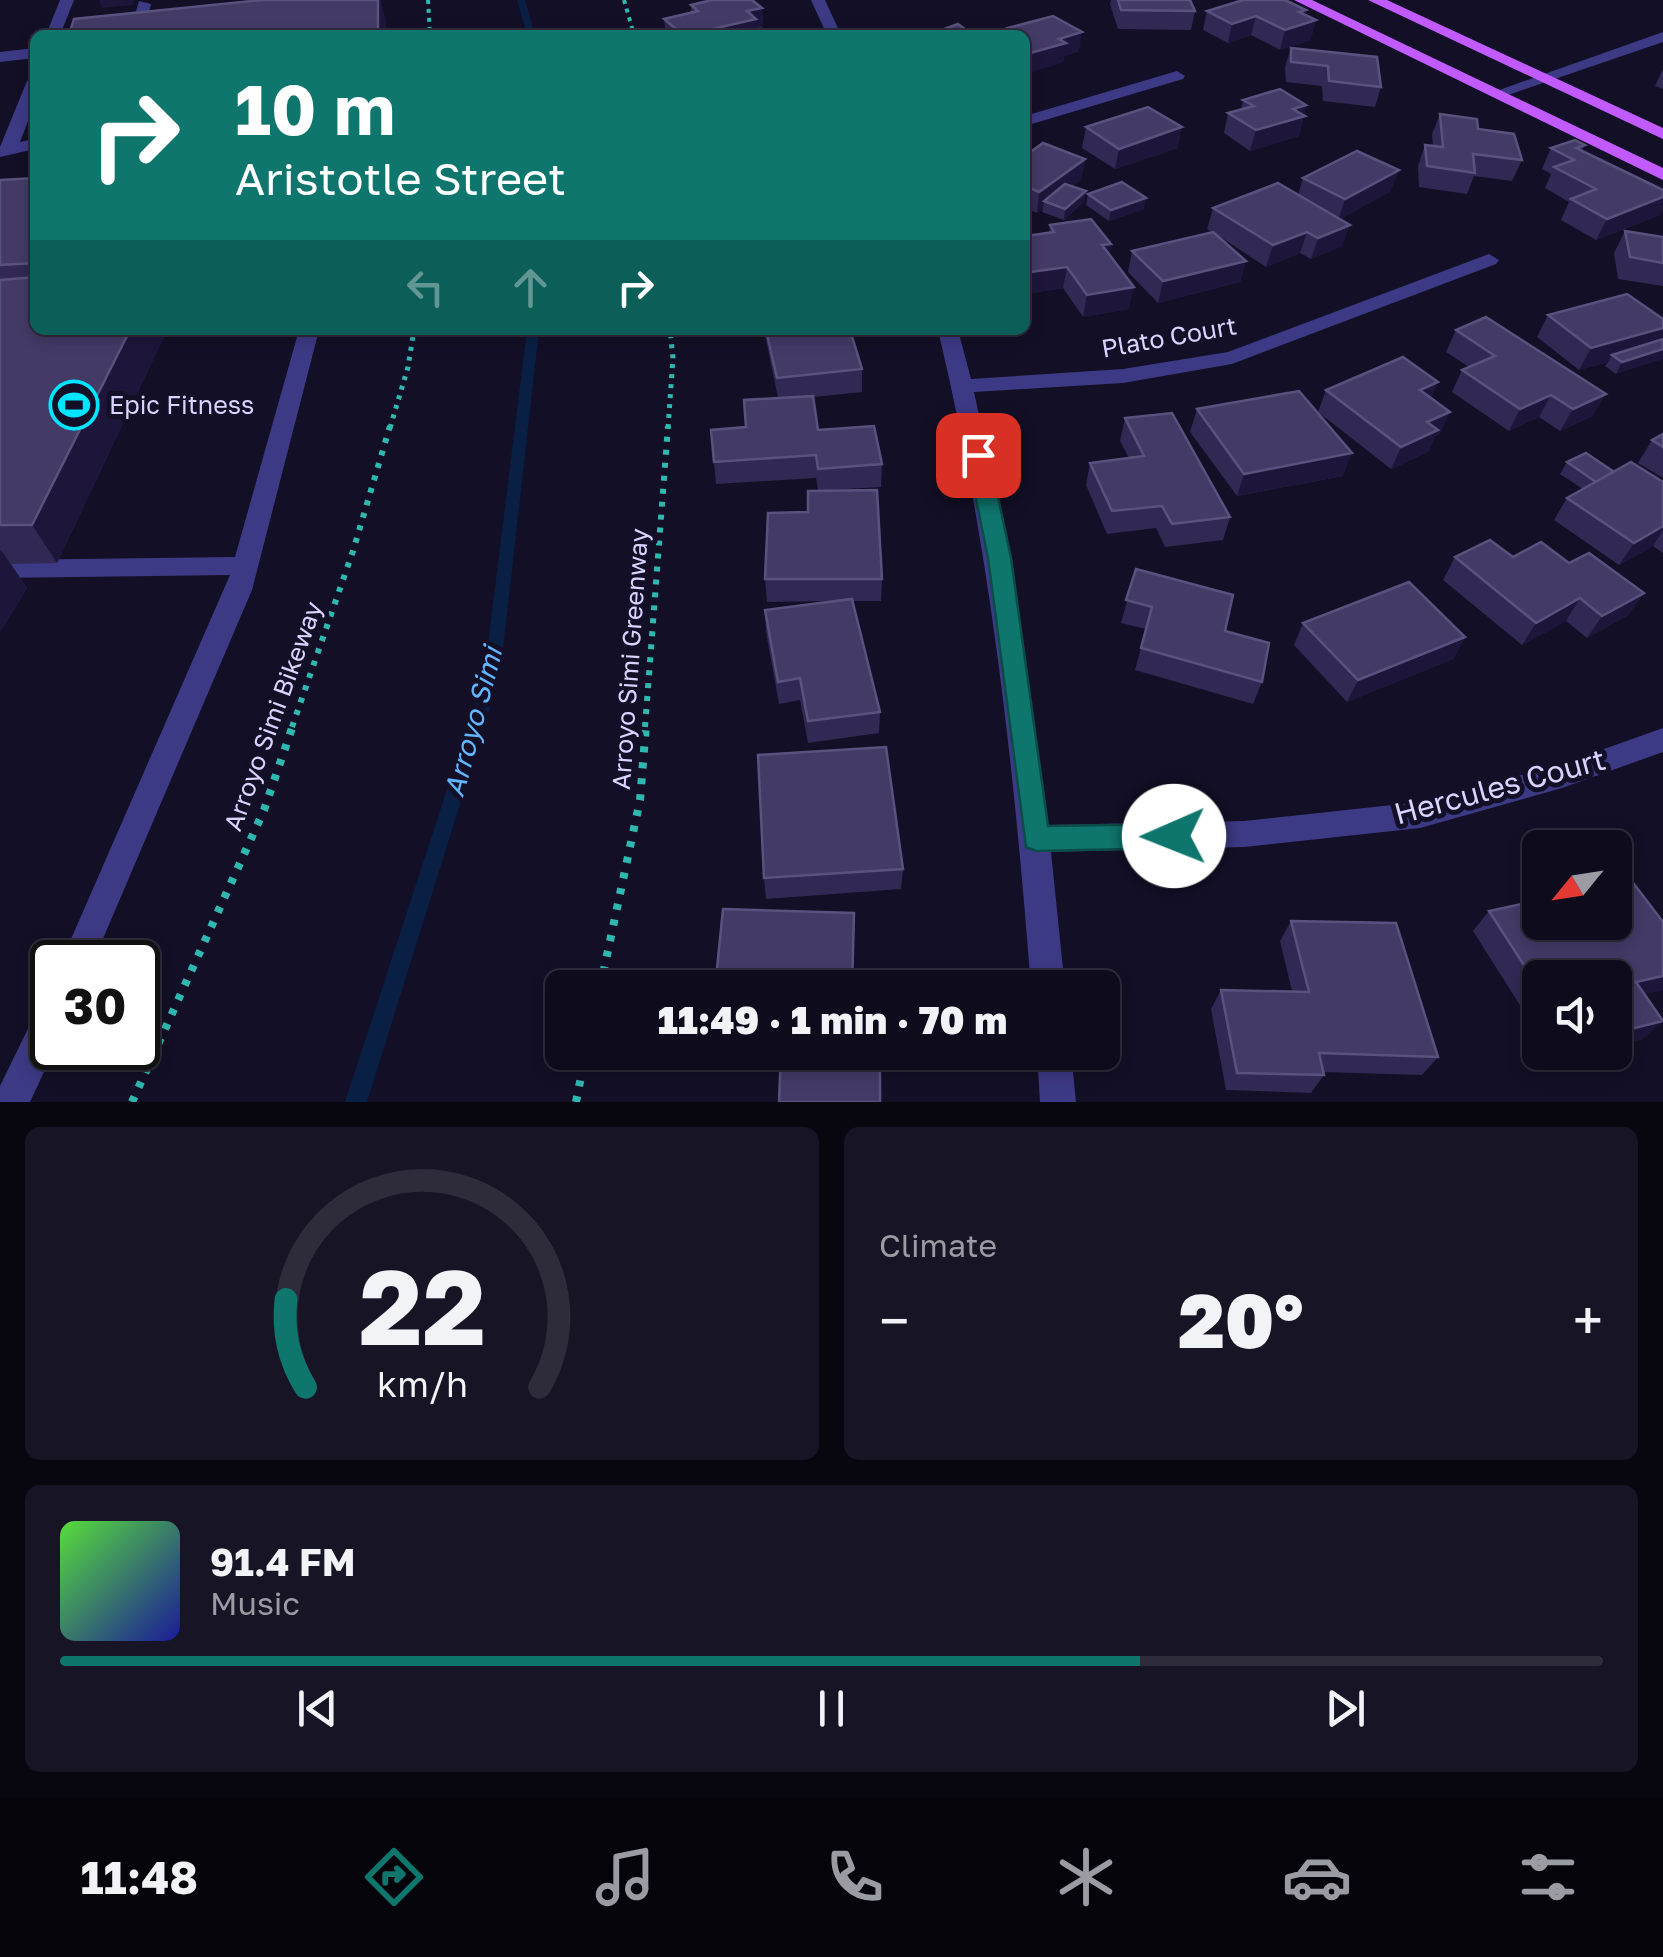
<!DOCTYPE html>
<html lang="en">
<head>
<meta charset="utf-8">
<style>
  :root { --surface:#0e0b1c; --page:#171425; --text:#f1f3f6; --muted:#9b9ba3; --line:#2e2b3b; --accent:#0f766e }
  body { margin:0; font-family:"Golos Text",sans-serif; background:var(--page); color:var(--text); height:100vh; display:flex; flex-direction:column; font-size:38px; white-space:nowrap }
  * { box-sizing:border-box; margin:0 }
  p { font-size:32px; color:var(--muted) }
  .icon { flex:none; width:55px; height:55px; fill:none; stroke:currentColor; stroke-width:2; stroke-linecap:round; stroke-linejoin:round }
  .map { position:relative; height:1102px; overflow:hidden }
  .drawer { display:flex; flex-direction:column; gap:25px; padding:25px; background:#08060f; flex:1 }
  .drawer>* { flex:none }
  .hud { position:absolute; left:30px; top:30px; width:1000px; height:305px; border-radius:15px; box-shadow:0 5px 15px #0003,0 0 0 2px var(--line); background:#0f766e; color:#fff; overflow:hidden }
  .needle { width:65px; rotate:240deg }
  .controls { position:absolute; left:1522px; top:830px; display:grid; gap:20px }
  .controls a { display:grid; place-items:center; width:110px; height:110px; border-radius:15px; background:var(--surface); box-shadow:0 5px 15px #0003,0 0 0 2px var(--line); font-size:50px }
  .speed { position:absolute; left:30px; top:940px; display:flex; gap:20px; font-size:50px; font-weight:700; text-align:center }
  .speed>* { display:grid; place-content:center; width:130px; height:130px; border-radius:50%; background:var(--surface); box-shadow:0 5px 15px #0003,0 0 0 2px var(--line); line-height:1 }
  .speed .limit { border:5px solid #111; border-radius:15px; background:#fff; color:#111 }
  .pin { position:absolute; display:grid; place-items:center; width:85px; height:85px; color:#fff; margin:-42px; border-radius:20px; box-shadow:0 5px 15px #0006 }
  .me { position:absolute; width:110px; margin:-55px; rotate:269deg; stroke-linejoin:round; filter:drop-shadow(0 0 8px #0008) }
  .turn { display:flex; align-items:center; gap:35px; height:210px; padding:0 40px; font-size:45px }
  .turn .icon { width:130px; height:130px; stroke-width:2.5 }
  .turn b { display:block; font-size:70px; line-height:85px }
  .lanes { display:flex; align-items:center; height:95px; padding:0 40px; background:#0003; justify-content:center; gap:50px; direction:ltr }
  .lanes .off { opacity:.35 }
  .big { font-size:75px; font-weight:800; line-height:1.1 }
  .drawer .widget { flex:1; display:flex; flex-direction:column; justify-content:center; gap:15px; min-width:0; padding:0 35px; border-radius:15px; background:var(--page) }
  .drawer .dial { align-items:center; gap:0 }
  .dial svg { height:260px; overflow:visible; fill:none; stroke:var(--line); stroke-width:7; stroke-linecap:round; text-anchor:middle }
  .dial text { fill:var(--text); stroke:none }
  .song { display:flex; align-items:center; gap:30px }
  .cover { width:120px; height:120px; border-radius:15px; background:linear-gradient(135deg,hsl(110 70% 55%),hsl(240 70% 35%)) }
  .played { height:10px; border-radius:5px; background:linear-gradient(90deg,var(--accent) 70%,var(--line) 70%) }
  .keys { display:flex; justify-content:space-around; direction:ltr }
  .heat { display:flex; justify-content:space-between; align-items:center; font-size:55px; direction:ltr }
  .drawer .tiles { flex:1; display:grid; gap:25px; grid-template-columns:1fr 1fr }
  .widget:last-child { grid-column:span 2 }
  .trip { position:absolute; left:545px; top:970px; width:575px; height:100px; border-radius:15px; background:var(--surface); box-shadow:0 5px 15px #0003,0 0 0 2px var(--line); font-weight:800; line-height:100px; text-align:center }
  .tabs { display:flex; height:160px; justify-content:space-around; align-items:center; background:#06040b; color:var(--muted) }
  .tabs .icon { width:70px; height:70px }
  .tabs .current { color:var(--accent) }
  .tabs b { font-size:45px; color:var(--text) }
  .map>svg:first-child { display:block }
</style>
</head>
<body>
<div class="map">
<svg width="1663" height="1102" viewBox="0 0 1663 1102">
  <rect width="100%" height="100%" fill="#130f26"/>
  <g fill="none" stroke-linecap="round" stroke-linejoin="round">
    <g fill="#0a1f44" fill-rule="evenodd">
      <path d="M517,0H525L535,35H527Z"/>
      <path d="M527,330H539L500,676L367,1102H345L484,676Z"/>
    </g>
    <g stroke="#2fb8b0" stroke-width="4" stroke-dasharray="4 5" stroke-linecap="butt">
      <path d="M428,0L430,35"/>
      <path d="M624,0L634,35"/>
    </g>
    <g stroke="#2fb8b0" stroke-width="5" stroke-dasharray="4 6" stroke-linecap="butt">
      <path d="M390,428L408,367L414,330"/>
      <path d="M668,428L673,358L670,330"/>
    </g>
    <g stroke="#2fb8b0" stroke-width="6" stroke-dasharray="5 8" stroke-linecap="butt">
      <path d="M292,727L353,551L390,426"/>
      <path d="M645,727L668,426"/>
    </g>
    <g stroke="#2fb8b0" stroke-width="8" stroke-dasharray="6 10" stroke-linecap="butt">
      <path d="M600,988L640,800L646,725"/>
      <path d="M132,1102L264,810L293,725"/>
      <path d="M576,1102L586,1052"/>
    </g>
    <g fill="#3d3a85" fill-rule="evenodd">
      <path d="M60,0H74L60,35H46Z"/>
      <path d="M139,1L151,4L143,34L129,35Z"/>
      <path d="M1663,32V42L1502,97L1488,94Z"/>
      <path d="M35,48V58L0,62V52Z"/>
      <path d="M35,76V103L20,142L35,139V149L0,157V147L27,81Z"/>
      <path d="M299,330H319L252,590L93,962H61L230,575L0,578V560L235,557Z"/>
      <path d="M52,999L55,1048L30,1102H0V1086L40,1004Z"/>
    </g>
    <g fill="#3d3a85" fill-rule="evenodd">
      <path d="M811,0H825L841,35H827Z"/>
      <path d="M1177,71L1185,76L1183,79L1025,126V116Z"/>
      <path d="M1489,254L1499,260L1496,264L1232,364L1123,383L974,392L1013,574L1048,825L1244,821L1420,802L1562,764L1663,728V752L1562,788L1420,828L1244,847L1051,852L1065,988H1031C1014,766 990,547 938,330H958L971,379L1123,369L1228,352Z"/>
      <path d="M1037,1052H1071L1076,1102H1040Z"/>
    </g>
    <g fill="#c25bff" fill-rule="evenodd">
      <path d="M1294,0H1312L1663,168V180Z"/>
      <path d="M1368,0H1387L1663,128V139Z"/>
    </g>
  </g>
  <g fill="#312854">
    <path d="M1111,0H1190L1195,11L1191,30L1118,29L1110,4Z"/>
    <path d="M691,5L762,8L763,27L756,30L767,35H666L664,19L691,12Z"/>
    <path d="M1306,10L1305,15L1311,40L1280,50L1251,35L1228,43L1203,30L1207,11Z"/>
    <path d="M1008,28L1079,51L1064,56L1063,62L1025,74V35H1008Z"/>
    <path d="M1291,48L1381,87L1375,107L1323,101L1322,86L1286,82L1285,67Z"/>
    <path d="M1663,69V89L1655,86Z"/>
    <path d="M1243,100L1306,105L1299,136L1250,151L1224,133L1228,113L1241,110Z"/>
    <path d="M1440,114L1478,129L1522,160L1512,181L1474,176L1467,194L1419,187L1418,166L1425,145L1433,146L1432,134Z"/>
    <path d="M1086,127L1178,148L1115,169L1082,148Z"/>
    <path d="M1585,145L1582,151L1663,190V210L1660,215L1596,240L1561,220L1569,202L1545,188L1551,174L1542,169L1551,148Z"/>
    <path d="M1025,156L1085,159L1081,180L1072,186L1084,202L1064,220L1042,212L1043,208L1037,213L1025,208Z"/>
    <path d="M35,178V330H167L57,563L11,564L27,588L0,632V180Z"/>
    <path d="M1303,178L1391,191L1340,219L1342,246L1311,259L1300,253L1266,267L1219,236L1246,261L1240,282L1158,303L1128,272L1132,251L1212,232L1207,229L1213,208L1298,195Z"/>
    <path d="M1088,194L1144,209L1109,221L1086,205Z"/>
    <path d="M1050,225L1111,244L1109,255L1129,309L1083,317L1063,288L1028,294L1025,290V236L1049,233Z"/>
    <path d="M1625,231L1663,237V286L1618,279L1614,253Z"/>
    <path d="M1548,315L1663,319L1616,374L1605,366L1608,362L1579,370L1537,337Z"/>
    <path d="M764,330H850L862,369V392L814,397L818,430L882,464L881,487L829,490L882,579L881,601H853L880,712L879,733L808,743L800,700L779,704L766,632L765,610L832,601L767,602L765,579L808,512L818,490L816,478L716,484L711,430L746,427L778,398Z"/>
    <path d="M1456,330L1593,416L1560,431L1539,417L1509,431L1452,392L1462,370L1469,367L1446,352Z"/>
    <path d="M1326,390L1431,398L1440,434L1435,436L1428,452L1391,469L1318,412Z"/>
    <path d="M1197,409L1343,476L1237,496L1190,432Z"/>
    <path d="M1125,418L1230,517L1223,540L1165,547L1156,528L1107,534L1086,485L1090,463L1129,458L1120,441Z"/>
    <path d="M1663,434V478L1638,463L1652,440Z"/>
    <path d="M1567,462L1663,482V553L1653,546L1619,565L1554,520L1567,498L1583,489L1560,474Z"/>
    <path d="M1455,557H1513L1569,563L1644,593L1628,615L1587,638L1566,621L1522,645L1443,580Z"/>
    <path d="M1136,569L1225,631L1262,682L1253,704L1135,670L1146,629L1121,623Z"/>
    <path d="M1303,623L1465,637L1453,659L1347,702L1294,645Z"/>
    <path d="M903,869L901,889L766,899L764,878Z"/>
    <path d="M1489,911L1663,990L1644,994L1642,1040L1540,978V1037L1473,931Z"/>
    <path d="M1291,921L1438,1057L1422,1075L1323,1072L1324,1075L1311,1093L1226,1090L1211,1009L1221,990L1292,991L1280,941Z"/>
    <path d="M1550,1052H1589L1555,1061Z"/>
  </g>
  <g fill="#1d163a">
    <path d="M99,0H134L132,5L102,8Z"/>
    <path d="M378,0H381L386,21V35H318Z"/>
    <path d="M762,8L763,27L756,28V35H686L747,11Z"/>
    <path d="M1306,10L1302,25L1316,20L1311,40L1280,50L1285,30L1299,12Z"/>
    <path d="M1256,16L1251,35L1228,43L1232,24Z"/>
    <path d="M1082,32L1079,51L1064,56L1063,62L1025,74L1027,54L1059,39Z"/>
    <path d="M1306,105L1299,136L1250,151L1256,130L1293,109Z"/>
    <path d="M1182,127L1178,148L1115,169L1119,149Z"/>
    <path d="M1085,159L1081,180L1049,203L1044,201L1043,208L1037,213L1039,192Z"/>
    <path d="M1399,170L1391,191L1338,220L1345,199Z"/>
    <path d="M1086,191L1084,202L1064,220L1065,209Z"/>
    <path d="M1663,197V210L1660,215L1596,240L1607,219Z"/>
    <path d="M1146,198L1144,209L1109,221L1111,210Z"/>
    <path d="M1350,225L1342,246L1311,259L1318,238Z"/>
    <path d="M1307,232L1300,253L1266,267L1273,245Z"/>
    <path d="M1111,244L1107,266L1102,245Z"/>
    <path d="M1246,261L1240,282L1158,303L1163,281Z"/>
    <path d="M1067,267L1063,288L1028,294L1031,272Z"/>
    <path d="M1134,287L1129,309L1083,317L1087,295Z"/>
    <path d="M1663,328V340L1612,355L1608,362L1579,370L1591,348Z"/>
    <path d="M130,330H167L57,563L32,525Z"/>
    <path d="M1663,349V359L1616,374L1622,362Z"/>
    <path d="M1438,382L1429,404L1420,390Z"/>
    <path d="M1606,394L1593,416L1560,431L1573,409Z"/>
    <path d="M1551,395L1539,417L1509,431L1520,409Z"/>
    <path d="M1450,412L1440,434L1435,436L1428,452L1391,469L1401,447L1427,422Z"/>
    <path d="M1352,453L1343,476L1237,496L1244,474Z"/>
    <path d="M1663,526V530L1653,546L1619,565L1634,543Z"/>
    <path d="M1,550L27,588L0,632V551Z"/>
    <path d="M1644,593L1628,615L1587,638L1602,616Z"/>
    <path d="M1580,598L1566,621L1522,645L1536,623Z"/>
    <path d="M1465,637L1453,659L1347,702L1358,680Z"/>
    <path d="M1663,976V990L1616,1001L1636,982Z"/>
    <path d="M1663,1021L1642,1040L1615,1046V1033Z"/>
    <path d="M1563,1052H1589L1555,1061Z"/>
  </g>
  <g fill="#433a66" stroke="#5a527e" stroke-width="2.5">
    <path d="M262,0H378V29L318,35H69L74,19Z"/>
    <path d="M712,0H752L762,8L747,11L756,19L686,35H683L664,19L698,11L691,5Z"/>
    <path d="M1118,0H1190L1195,11L1121,10Z"/>
    <path d="M1243,0H1285L1306,10L1299,12L1316,20L1285,30L1256,16L1232,24L1207,11Z"/>
    <path d="M1053,16L1082,32L1059,39L1066,43L1027,54L1025,53V35H1020L1008,28Z"/>
    <path d="M958,24L973,35H928Z"/>
    <path d="M760,29L767,35H733Z"/>
    <path d="M1291,48L1377,57L1381,87L1329,81L1328,66L1291,62Z"/>
    <path d="M1280,89L1306,105L1293,109L1305,116L1256,130L1228,113L1254,106L1243,100Z"/>
    <path d="M1148,107L1182,127L1119,149L1086,127Z"/>
    <path d="M1440,114L1477,119L1478,129L1514,134L1522,160L1473,154L1475,173L1427,166L1425,145L1443,147Z"/>
    <path d="M1575,140L1585,145L1576,148L1663,190V197L1607,219L1571,199L1596,189L1554,167L1574,160L1551,148Z"/>
    <path d="M1043,143L1085,159L1039,192L1025,186V156Z"/>
    <path d="M1357,151L1399,170L1345,199L1303,178Z"/>
    <path d="M35,178V263L0,265V180Z"/>
    <path d="M1122,182L1146,198L1111,210L1088,194Z"/>
    <path d="M1278,183L1350,225L1318,238L1307,232L1273,245L1213,208Z"/>
    <path d="M1065,184L1086,191L1065,209L1044,201Z"/>
    <path d="M1091,219L1111,244L1102,245L1134,287L1087,295L1067,267L1031,272L1025,264V236L1054,232L1050,225Z"/>
    <path d="M1625,231L1663,237V263L1630,257Z"/>
    <path d="M1213,232L1246,261L1163,281L1132,251Z"/>
    <path d="M35,277V330H130L32,525H0V280Z"/>
    <path d="M1627,294L1663,319V328L1591,348L1548,315Z"/>
    <path d="M1486,317L1606,394L1573,409L1551,395L1520,409L1462,370L1495,356L1456,330Z"/>
    <path d="M766,330H850L862,369L777,378Z"/>
    <path d="M1663,339V349L1622,362L1612,355Z"/>
    <path d="M1403,357L1438,382L1420,390L1450,412L1427,422L1438,430L1401,447L1326,390Z"/>
    <path d="M1299,391L1352,453L1244,474L1197,409Z"/>
    <path d="M813,396L818,430L874,426L882,464L818,469L816,455L714,462L711,430L746,427L744,400Z"/>
    <path d="M1172,413L1230,517L1172,524L1162,506L1112,511L1090,463L1144,456L1125,418Z"/>
    <path d="M1663,434V447L1652,440Z"/>
    <path d="M1586,453L1614,472L1596,482L1567,462Z"/>
    <path d="M1631,462L1663,482V526L1634,543L1567,498Z"/>
    <path d="M877,490L882,579H765L768,513L808,512V491Z"/>
    <path d="M1490,540L1513,557L1541,542L1569,563L1589,553L1644,593L1602,616L1580,598L1536,623L1455,557Z"/>
    <path d="M1136,569L1233,595L1225,631L1269,643L1262,682L1141,648L1152,607L1126,600Z"/>
    <path d="M1409,582L1465,637L1358,680L1303,623Z"/>
    <path d="M852,599L880,712L808,721L800,678L778,682L765,610Z"/>
    <path d="M886,747L903,869L764,878L758,755Z"/>
    <path d="M1631,880L1663,922V976L1636,982L1663,1021L1615,1033V978H1540V990L1489,911L1540,900V922H1615V883Z"/>
    <path d="M723,909L854,913L852,988H715Z"/>
    <path d="M1291,921L1396,923L1438,1057L1319,1053L1324,1075L1237,1073L1221,990L1309,992Z"/>
    <path d="M781,1052H880V1102H779Z"/>
  </g>
  <path fill="#0f766e" stroke="#0a4d48" stroke-width="2.5" d="M978,448L989,455L1011,558L1048,826L1174,824L1184,827L1188,836L1184,844L1174,848L1036,851L1026,847L988,558L967,455Z"/>
  <defs>
    <g id="stadium-ring" transform="scale(2.5)"><circle r="9.5" fill="#130f26" stroke="#00e5ff" stroke-width="1.5"/><path d="M0-5a6.5 5 0 1 0 0 10a6.5 5 0 1 0 0-10ZM-3.5-1.8h7v3.6h-7Z" fill="#00e5ff"/></g>
  </defs>
  <g fill-rule="evenodd">
    <use href="#stadium-ring" x="74" y="405"/>
  </g>
  <g text-anchor="middle" stroke-width="10" stroke-linejoin="round" paint-order="stroke">
    <g font-size="25" fill="#d9d4ff" stroke="#130f26">
      <text transform="translate(1169 337) rotate(-10)" y="9">Plato Court</text>
      <text transform="translate(630 659) rotate(-86)" y="9">Arroyo Simi Greenway</text>
      <text transform="translate(273 716) rotate(-70)" y="9">Arroyo Simi Bikeway</text>
    </g>
    <g font-size="25" fill="#d9d4ff" stroke="#130f26" text-anchor="start">
      <text x="109" y="414">Epic Fitness</text>
    </g>
    <g font-size="28" font-style="italic" fill="#62b6ff" stroke="#130f26">
      <text transform="translate(473 722) rotate(-75)" y="10">Arroyo Simi</text>
    </g>
    <g font-size="30" fill="#d9d4ff" stroke="#130f26">
      <text transform="translate(1500 787) rotate(-15)" y="10">Hercules Court</text>
    </g>
  </g>
</svg>
<div class="controls">
<a><svg class="needle" viewBox="-14 -14 28 28"><path d="M0-13l5 13h-10z" fill="#e53935"/><path d="M0 13l5-13h-10z" fill="#9b9ba3"/></svg></a>
<a><svg class="icon" aria-label="sound" viewBox="0 0 24 24"><path d="M4 9h4l5-4v14l-5-4H4zM17 9q2 3 0 6"/></svg></a>
</div>
<div class="speed"><div class="limit">30</div></div>
<div class="pin" style="left:978px;top:455px;background:#d93025"><svg class="icon" aria-label="arrive" viewBox="0 0 24 24"><path d="M6 21V4h12l-3 4 3 4H6"/></svg></div>
<svg class="me" style="left:1174px;top:836px" viewBox="-20 -20 40 40"><circle r="19" fill="#fff"/><path d="M0-13L10 11 0 6-10 11z" fill="#0f766e"/></svg>
<div class="trip">11:49 · 1 min · 70 m</div>
<div class="hud">
<div class="turn"><svg class="icon" aria-label="right" viewBox="0 0 24 24"><path d="M7 20v-9h11M14 6l5 5-5 5"/></svg><div><b>10 m</b>Aristotle Street</div></div>
<div class="lanes"><svg class="icon off" aria-label="left" viewBox="0 0 24 24"><path d="M17 20v-9H6M10 6l-5 5 5 5"/></svg><svg class="icon off" aria-label="ahead" viewBox="0 0 24 24"><path d="M12 20V5M6 11l6-6 6 6"/></svg><svg class="icon" aria-label="right" viewBox="0 0 24 24"><path d="M7 20v-9h11M14 6l5 5-5 5"/></svg></div>
</div>
</div>
<section class="drawer">
<div class="tiles">
<div class="widget dial"><svg viewBox="0 0 100 80">
<path d="M14 69A42 42 0 1 1 86 69"/>
<path d="M14 69A42 42 0 0 1 8 42" stroke="#0f766e"/>
<text x="50" y="56" font-size="32" font-weight="700">22</text>
<text x="50" y="72" font-size="11">km/h</text>
</svg></div>
<div class="widget"><p>Climate</p>
<div class="heat"><a>−</a><b class="big">20°</b><a>+</a></div>
</div>
<div class="widget">
<div class="song"><i class="cover"></i><div><b>91.4 FM</b><p>Music</p></div></div>
<div class="played"></div>
<div class="keys"><svg class="icon" aria-label="previous" viewBox="0 0 24 24"><path d="M18 5L8 12l10 7zM5 5v14"/></svg><svg class="icon" aria-label="pause" viewBox="0 0 24 24"><path d="M8 5v14M16 5v14"/></svg><svg class="icon" aria-label="next" viewBox="0 0 24 24"><path d="M6 5l10 7-10 7zM19 5v14"/></svg></div>
</div>
</div>
</section>
<nav class="tabs">
<b>11:48</b>
<svg class="icon current" aria-label="directions" viewBox="0 0 24 24"><path d="M12 3l9 9-9 9-9-9zM9 14v-3h6M13 9l2 2-2 2"/></svg>
<svg class="icon" aria-label="music" viewBox="0 0 24 24"><path d="M9 18V5l10-2v13"/><circle cx="6" cy="18" r="3"/><circle cx="16" cy="16" r="3"/></svg>
<svg class="icon" aria-label="phone" viewBox="0 0 24 24"><path d="M5 4h4l2 5-3 2q2 4 5 5l2-3 5 2v4C11 20 4 13 5 4z"/></svg>
<svg class="icon" aria-label="climate" viewBox="0 0 24 24"><path d="M12 3v18M4 7l16 10M4 17L20 7"/></svg>
<svg class="icon" aria-label="car" viewBox="0 0 24 24"><path d="M5 17H2v-5l4-1 3-4h7l3 4 3 1v5h-3M9 17h6M6 11h13"/><circle cx="7" cy="17" r="2"/><circle cx="17" cy="17" r="2"/></svg>
<svg class="icon" aria-label="filters" viewBox="0 0 24 24"><path d="M4 7h16M4 17h16"/><circle cx="9" cy="7" r="2"/><circle cx="15" cy="17" r="2"/></svg>
</nav>
</body>
</html>
